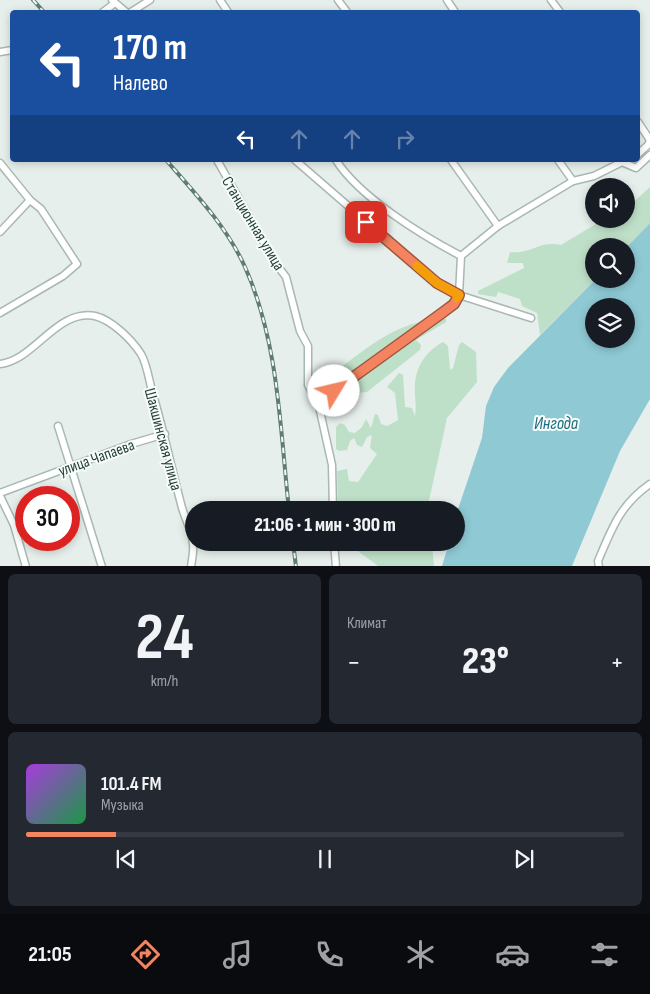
<!DOCTYPE html>
<html lang="ru">
<head>
<meta charset="utf-8">
<style>
  :root { --surface:#171b24; --page:#242831; --text:#f1f3f6; --muted:#9ea1a6; --line:#363941; --accent:#f4845f }
  body { margin:0; font-family:"Sofia Sans Condensed",sans-serif; background:var(--page); color:var(--text); height:100vh; display:flex; flex-direction:column; font-size:19px; white-space:nowrap }
  * { box-sizing:border-box; margin:0 }
  p { font-size:16px; color:var(--muted) }
  .icon { flex:none; width:28px; height:28px; fill:none; stroke:currentColor; stroke-width:2; stroke-linecap:round; stroke-linejoin:round }
  .map { position:relative; height:566px; overflow:hidden }
  .panel { display:flex; flex-direction:column; gap:8px; padding:8px; background:#0d0f14; flex:1 }
  .panel>* { flex:none }
  .banner { position:absolute; left:10px; top:10px; width:630px; height:152px; border-radius:5px; box-shadow:0 2px 8px #0003; background:#1a4fa0; color:#fff; overflow:hidden }
  .controls { position:absolute; left:585px; top:178px; display:grid; gap:10px }
  .controls a { display:grid; place-items:center; width:50px; height:50px; border-radius:50%; background:var(--surface); box-shadow:0 2px 8px #0003; font-size:25px }
  .speed { position:absolute; left:15px; top:486px; display:flex; gap:10px; font-size:25px; font-weight:700; text-align:center }
  .speed>* { display:grid; place-content:center; width:65px; height:65px; border-radius:50%; background:var(--surface); box-shadow:0 2px 8px #0003; line-height:1 }
  .speed .limit { border:8px solid #d22; background:#fff; color:#111 }
  .pin { position:absolute; display:grid; place-items:center; width:42px; height:42px; color:#fff; margin:-21px; border-radius:10px; box-shadow:0 2px 8px #0006 }
  .me { position:absolute; width:55px; margin:-28px; rotate:54deg; stroke-linejoin:round; filter:drop-shadow(0 0 4px #0008) }
  .turn { display:flex; align-items:center; gap:18px; height:105px; padding:0 20px; font-size:22px }
  .turn .icon { width:65px; height:65px; stroke-width:2.5 }
  .turn b { display:block; font-size:35px; line-height:42px }
  .lanes { display:flex; align-items:center; height:48px; padding:0 20px; background:#0003; justify-content:center; gap:25px; direction:ltr }
  .lanes .off { opacity:.35 }
  .big { font-size:38px; font-weight:800; line-height:1.1 }
  .panel .card { flex:1; display:flex; flex-direction:column; justify-content:center; gap:8px; min-width:0; padding:0 18px; border-radius:8px; background:var(--page) }
  .panel .dial { align-items:center; gap:0 }
  .dial b { font-size:65px; line-height:1 }
  .song { display:flex; align-items:center; gap:15px }
  .cover { width:60px; height:60px; border-radius:8px; background:linear-gradient(135deg,hsl(280 70% 55%),hsl(140 70% 35%)) }
  .played { height:5px; border-radius:2px; background:linear-gradient(90deg,var(--accent) 15%,var(--line) 15%) }
  .keys { display:flex; justify-content:space-around; direction:ltr }
  .heat { display:flex; justify-content:space-between; align-items:center; font-size:28px; direction:ltr }
  .panel .tiles { flex:1; display:grid; gap:8px; grid-template-columns:1fr 1fr }
  .card:last-child { grid-column:span 2 }
  .trip { position:absolute; left:185px; top:501px; width:280px; height:50px; border-radius:25px; background:var(--surface); box-shadow:0 2px 8px #0003; font-weight:800; line-height:50px; text-align:center }
  .tabs { display:flex; height:80px; justify-content:space-around; align-items:center; background:#090b0e; color:var(--muted) }
  .tabs .icon { width:35px; height:35px }
  .tabs .on { color:var(--accent) }
  .tabs b { font-size:22px; color:var(--text) }
  .map>svg:first-child { display:block }
</style>
</head>
<body>
<div class="map">
<svg width="650" height="567" viewBox="0 0 650 567">
  <rect width="100%" height="100%" fill="#e6efeb"/>
  <g fill="#bfe0c8">
    <path d="M650,187V223L626,248V246H594V279H596L540,335L537,313L522,306L520,299L498,292L496,297L478,294V291L524,268L523,263H507L510,252C532,254 540,240 561,245L604,219H626V209Z"/>
    <path d="M446,318V322L416,340L421,345L420,350L367,392L355,393L344,389L439,320Z"/>
    <path d="M421,322L349,373H342L340,368C363,351 392,327 421,322Z"/>
    <path d="M443,342L448,346L450,370L453,368L459,345L462,342L476,352L477,382L447,418L427,510H338L337,471L347,469L349,481L358,482L377,454L370,448L372,435L367,437L362,447L357,445L354,438L350,441L347,450L339,451L336,449V427L340,423L345,425L349,432L355,433L362,427L366,419L371,428L375,414L378,415L381,424L387,426L398,420L395,393L387,387L399,373L403,375L405,407L412,408L415,416C417,405 414,395 415,384C416,365 428,350 443,342Z"/>
    <path d="M419,542V545L432,543L434,566H378L358,551L346,546L344,543Z"/>
  </g>
  <path fill="#8ec9d4" fill-rule="evenodd" d="M650,223V399L620,451L572,566H442L449,543L456,542V515L482,438L486,406L494,387L508,368L596,279H626V248ZM594,306H626V339H594Z"/>
  <g fill="none" stroke-linecap="round" stroke-linejoin="round">
    <g stroke="#a8b8b2" stroke-width="9">
      <g id="minor">
        <path d="M112,0L126,12"/>
        <path d="M220,0L228,12"/>
        <path d="M338,0L347,12"/>
        <path d="M447,0L455,12"/>
        <path d="M551,0L560,12"/>
        <path d="M103,12L115,3"/>
        <path d="M131,12L150,0"/>
        <path d="M0,52L12,50"/>
        <path d="M638,122L650,140L648,145L638,154"/>
        <path d="M217,160L276,264L286,277L300,331L308,346V385L318,402"/>
        <path d="M295,160L437,283L459,295L531,318"/>
        <path d="M336,160C359,197 423,236 461,256"/>
        <path d="M451,160L498,226"/>
        <path d="M558,160L573,181"/>
        <path d="M0,163L30,200L41,209L77,264L63,276L0,313"/>
        <path d="M0,232L30,200"/>
        <path d="M0,364C35,360 56,309 95,316C112,320 132,340 141,354C147,364 149,380 152,391C163,428 171,466 181,504C184,518 192,529 193,544C194,551 192,559 191,567"/>
        <path d="M58,426L102,567"/>
        <path d="M0,493L131,444L165,434"/>
        <path d="M0,496L14,525L26,567"/>
        <path d="M333,510L332,465L318,402L454,304L459,295L461,256L498,226L573,181L594,176L622,162L636,168L650,155"/>
        <path d="M334,542L336,567"/>
        <path d="M599,567L598,561C612,528 620,505 650,484"/>
      </g>
    </g>
    <use href="#minor" stroke="#fff" stroke-width="6"/>
    <g stroke="#5f7d75" stroke-width="4">
      <g id="rail">
        <path d="M33,0L44,12"/>
        <path d="M166,160C195,193 227,227 245,267C279,343 280,429 289,510"/>
        <path d="M293,542L296,567"/>
      </g>
    </g>
    <use href="#rail" stroke="#f7fbf9" stroke-width="2" stroke-dasharray="5.5" stroke-linecap="butt"/>
  </g>
  <g fill="none" stroke-linecap="round" stroke-linejoin="round">
    <g stroke="#9f563e" stroke-width="12">
      <path id="route" d="M334,391L442,313L454,304L459,295L437,283L366,222"/>
    </g>
    <use href="#route" stroke="#f4845f" stroke-width="9"/>
    <path stroke="#f59e0b" stroke-width="9" d="M417,266L437,283L459,295L457,298"/>
  </g>
  <g text-anchor="middle" stroke-width="4" stroke-linejoin="round" paint-order="stroke">
    <g font-size="16" fill="#24423a" stroke="#f7fbf9">
      <text transform="translate(254 223) rotate(59)" y="6">Станционная улица</text>
      <text transform="translate(164 439) rotate(75)" y="6">Шакшинская улица</text>
      <text transform="translate(96 457) rotate(-20)" y="6">улица Чапаева</text>
    </g>
    <g font-size="18" font-style="italic" fill="#1c6f80" stroke="#f7fbf9">
      <text x="556" y="429">Ингода</text>
    </g>
  </g>
</svg>
<div class="controls">
<a><svg class="icon" aria-label="sound" viewBox="0 0 24 24"><path d="M4 9h4l5-4v14l-5-4H4zM17 9q2 3 0 6"/></svg></a>
<a><svg class="icon" aria-label="search" viewBox="0 0 24 24"><circle cx="10" cy="10" r="6"/><path d="M15 15l6 6"/></svg></a>
<a><svg class="icon" aria-label="layers" viewBox="0 0 24 24"><path d="M12 4l9 5-9 5-9-5zM3 14l9 5 9-5"/></svg></a>
</div>
<div class="speed"><div class="limit">30</div></div>
<div class="pin" style="left:366px;top:222px;background:#d93025"><svg class="icon" aria-label="arrive" viewBox="0 0 24 24"><path d="M6 21V4h12l-3 4 3 4H6"/></svg></div>
<svg class="me" style="left:334px;top:391px" viewBox="-20 -20 40 40"><circle r="19" fill="#fff"/><path d="M0-13L10 11 0 6-10 11z" fill="#f4845f"/></svg>
<div class="trip">21:06 · 1 мин · 300 m</div>
<div class="banner">
<div class="turn"><svg class="icon" aria-label="left" viewBox="0 0 24 24"><path d="M17 20v-9H6M10 6l-5 5 5 5"/></svg><div><b>170 m</b>Налево</div></div>
<div class="lanes"><svg class="icon" aria-label="left" viewBox="0 0 24 24"><path d="M17 20v-9H6M10 6l-5 5 5 5"/></svg><svg class="icon off" aria-label="ahead" viewBox="0 0 24 24"><path d="M12 20V5M6 11l6-6 6 6"/></svg><svg class="icon off" aria-label="ahead" viewBox="0 0 24 24"><path d="M12 20V5M6 11l6-6 6 6"/></svg><svg class="icon off" aria-label="right" viewBox="0 0 24 24"><path d="M7 20v-9h11M14 6l5 5-5 5"/></svg></div>
</div>
</div>
<section class="panel">
<div class="tiles">
<div class="card dial"><b>24</b><p>km/h</p></div>
<div class="card"><p>Климат</p>
<div class="heat"><a>−</a><b class="big">23°</b><a>+</a></div>
</div>
<div class="card">
<div class="song"><i class="cover"></i><div><b>101.4 FM</b><p>Музыка</p></div></div>
<div class="played"></div>
<div class="keys"><svg class="icon" aria-label="previous" viewBox="0 0 24 24"><path d="M18 5L8 12l10 7zM5 5v14"/></svg><svg class="icon" aria-label="pause" viewBox="0 0 24 24"><path d="M8 5v14M16 5v14"/></svg><svg class="icon" aria-label="next" viewBox="0 0 24 24"><path d="M6 5l10 7-10 7zM19 5v14"/></svg></div>
</div>
</div>
</section>
<nav class="tabs">
<b>21:05</b>
<svg class="icon on" aria-label="directions" viewBox="0 0 24 24"><path d="M12 3l9 9-9 9-9-9zM9 14v-3h6M13 9l2 2-2 2"/></svg>
<svg class="icon" aria-label="music" viewBox="0 0 24 24"><path d="M9 18V5l10-2v13"/><circle cx="6" cy="18" r="3"/><circle cx="16" cy="16" r="3"/></svg>
<svg class="icon" aria-label="phone" viewBox="0 0 24 24"><path d="M5 4h4l2 5-3 2q2 4 5 5l2-3 5 2v4C11 20 4 13 5 4z"/></svg>
<svg class="icon" aria-label="climate" viewBox="0 0 24 24"><path d="M12 3v18M4 7l16 10M4 17L20 7"/></svg>
<svg class="icon" aria-label="car" viewBox="0 0 24 24"><path d="M5 17H2v-5l4-1 3-4h7l3 4 3 1v5h-3M9 17h6M6 11h13"/><circle cx="7" cy="17" r="2"/><circle cx="17" cy="17" r="2"/></svg>
<svg class="icon" aria-label="filters" viewBox="0 0 24 24"><path d="M4 7h16M4 17h16"/><circle cx="9" cy="7" r="2"/><circle cx="15" cy="17" r="2"/></svg>
</nav>
</body>
</html>
